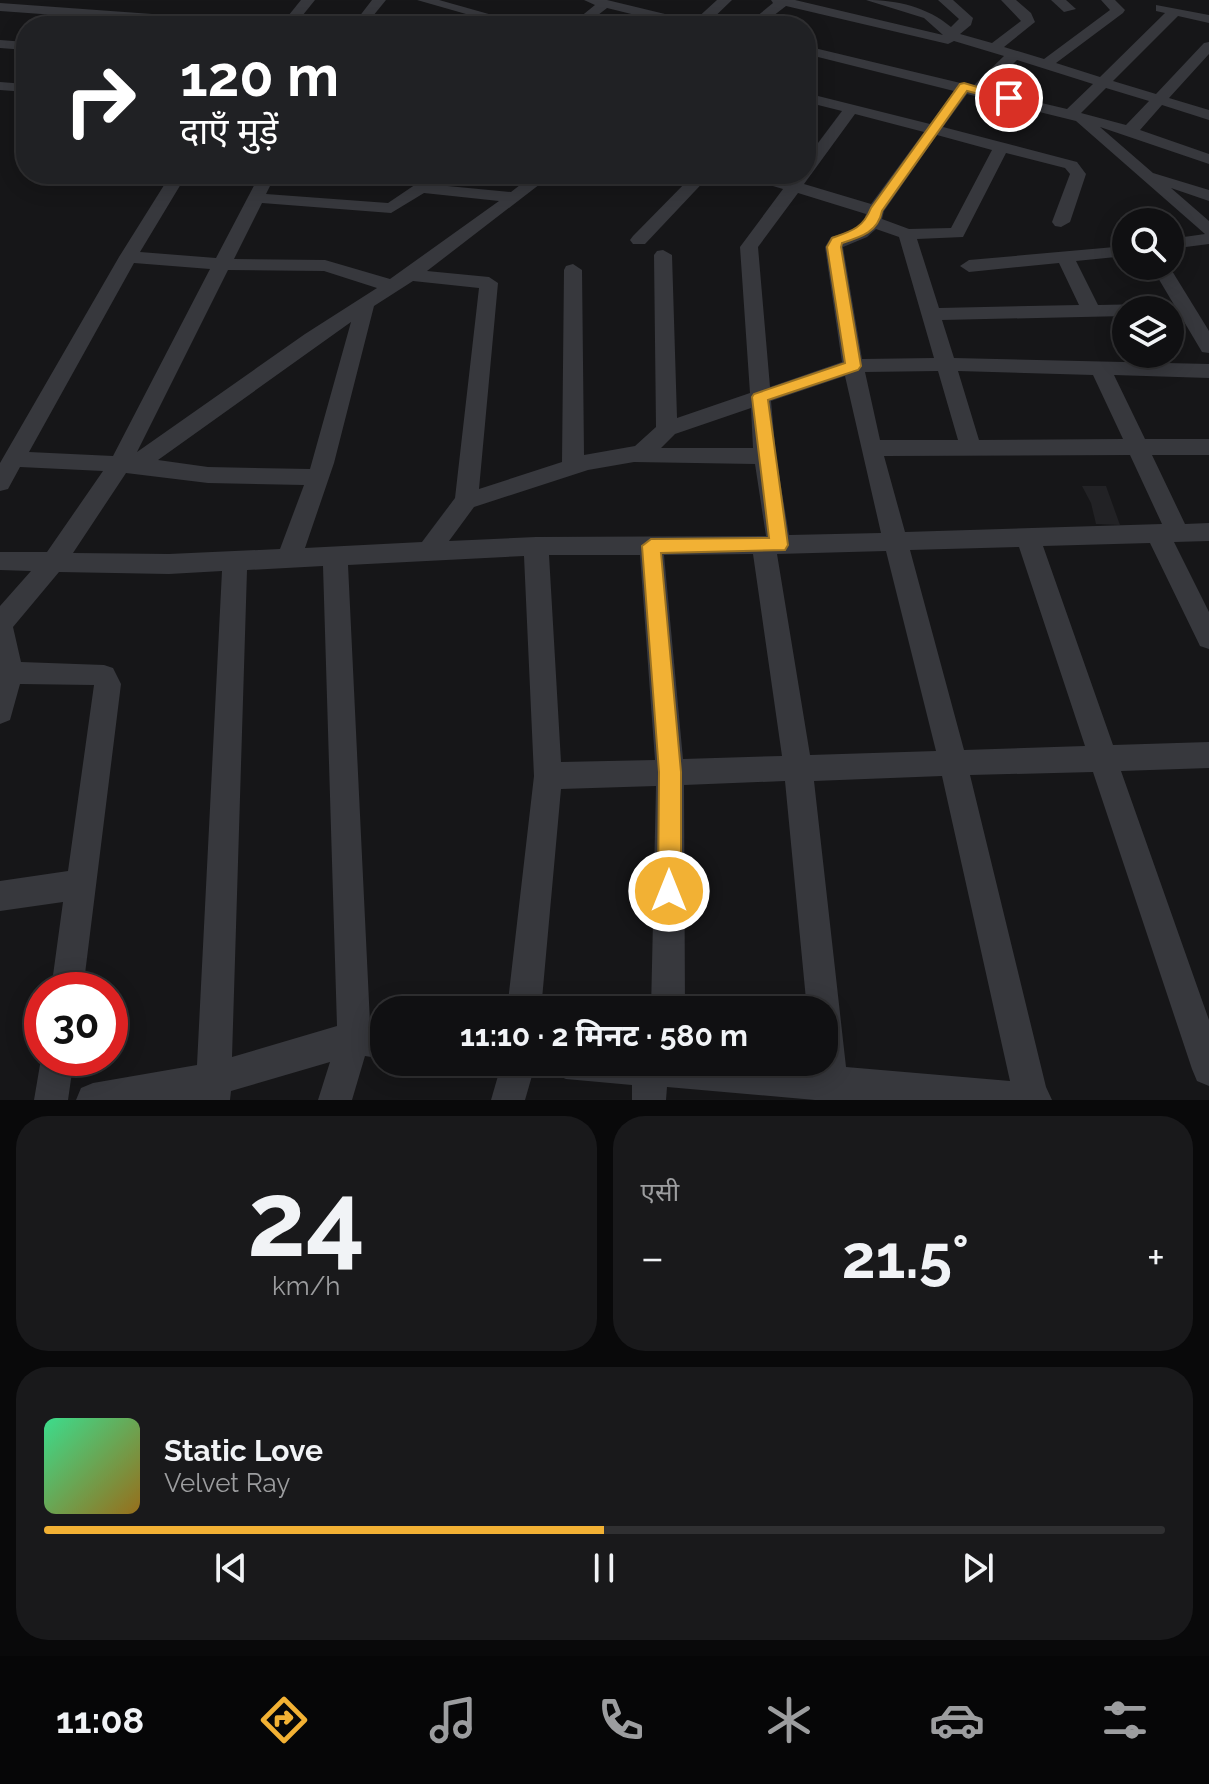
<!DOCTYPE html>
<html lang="hi">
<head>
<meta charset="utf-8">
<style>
  :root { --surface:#101012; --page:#19191b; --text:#f1f3f6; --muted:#9c9d9f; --line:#303032; --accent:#f2b134 }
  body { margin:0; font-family:Raleway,"Noto Sans Devanagari",sans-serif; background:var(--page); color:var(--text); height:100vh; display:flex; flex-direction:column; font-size:30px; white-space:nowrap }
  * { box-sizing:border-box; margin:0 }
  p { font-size:26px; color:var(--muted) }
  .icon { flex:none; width:44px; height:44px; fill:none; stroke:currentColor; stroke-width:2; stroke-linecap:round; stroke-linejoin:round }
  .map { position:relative; height:1100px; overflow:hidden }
  .drawer { display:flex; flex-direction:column; gap:16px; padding:16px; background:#09090a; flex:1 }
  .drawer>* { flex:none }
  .guide { position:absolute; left:16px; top:16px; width:800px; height:168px; border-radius:32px; box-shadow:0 4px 20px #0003,0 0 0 2px var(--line); background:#202124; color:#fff; overflow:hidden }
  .tools { position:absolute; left:1112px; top:208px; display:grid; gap:16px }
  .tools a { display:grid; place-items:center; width:72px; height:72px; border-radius:50%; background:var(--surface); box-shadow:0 4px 20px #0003,0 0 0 2px var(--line); font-size:40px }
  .speed { position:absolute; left:24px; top:972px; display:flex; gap:16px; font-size:40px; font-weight:700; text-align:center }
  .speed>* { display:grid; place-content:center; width:104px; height:104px; border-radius:50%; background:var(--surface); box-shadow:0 4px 20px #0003,0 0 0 2px var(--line); line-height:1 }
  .speed .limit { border:12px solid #d22; background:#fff; color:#111 }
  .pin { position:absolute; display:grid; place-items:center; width:68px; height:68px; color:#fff; margin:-34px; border:4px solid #fff; border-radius:50%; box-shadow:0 2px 8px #0007 }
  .me { position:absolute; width:88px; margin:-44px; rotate:0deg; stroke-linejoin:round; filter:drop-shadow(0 0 6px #0008) }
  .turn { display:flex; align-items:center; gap:28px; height:168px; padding:0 32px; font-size:36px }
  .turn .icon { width:104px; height:104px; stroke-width:2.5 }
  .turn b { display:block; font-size:56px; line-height:68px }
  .big { font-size:60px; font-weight:700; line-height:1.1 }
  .drawer .tile { flex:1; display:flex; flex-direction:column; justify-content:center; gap:12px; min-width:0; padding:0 28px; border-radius:32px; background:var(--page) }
  .drawer .dial { align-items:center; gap:0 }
  .dial b { font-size:104px; line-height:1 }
  .song { display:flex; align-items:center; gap:24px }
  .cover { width:96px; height:96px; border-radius:12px; background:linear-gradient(135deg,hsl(150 70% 55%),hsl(40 70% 35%)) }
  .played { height:8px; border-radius:4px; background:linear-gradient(90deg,var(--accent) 50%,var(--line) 50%) }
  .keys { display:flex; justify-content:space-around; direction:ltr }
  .heat { display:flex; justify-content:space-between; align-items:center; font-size:44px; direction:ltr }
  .drawer .tiles { flex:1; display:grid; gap:16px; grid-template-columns:1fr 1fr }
  .tile:last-child { grid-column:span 2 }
  .trip { position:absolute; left:370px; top:996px; width:468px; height:80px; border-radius:32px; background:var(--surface); box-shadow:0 4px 20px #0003,0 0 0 2px var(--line); font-weight:700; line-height:80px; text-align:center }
  .tabs { display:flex; height:128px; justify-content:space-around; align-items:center; background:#060607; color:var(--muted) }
  .tabs .icon { width:56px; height:56px }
  .tabs .on { color:var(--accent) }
  .tabs b { font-size:36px; color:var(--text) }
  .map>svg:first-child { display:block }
</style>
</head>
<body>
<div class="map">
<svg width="1209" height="1100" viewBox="0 0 1209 1100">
  <rect width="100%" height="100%" fill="#161618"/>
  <path fill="#222225" d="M1082,486H1106L1120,525L1096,524L1091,503Z"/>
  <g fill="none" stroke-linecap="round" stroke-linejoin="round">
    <g fill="#37383d" fill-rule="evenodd">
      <path d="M301,0H315L294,26H280Z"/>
      <path d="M372,0H386L373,16L399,26L368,23L352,26Z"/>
      <path d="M417,0H439L531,26H508Z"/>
      <path d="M584,0H607L694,21L717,0H732L705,26H680L607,8L584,26H569L595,5Z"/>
      <path d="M771,0H795L943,35L924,18L866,0C898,0 927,7 951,27L959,19L938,0H953L973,18L971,25L960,34L992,43L1021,21L1001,0H1016L1031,13L1035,22L1004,47L1044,59L1110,10L1101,0H1115L1125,10L1123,13L1056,63L1100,77L1165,13L1156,11V5L1209,15V23L1178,16L1113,81L1156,94L1204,43L1209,42V54L1169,98L1209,110V120L1162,105L1140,130L1209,154V164L1100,127L1153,173L1209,190V201L1171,188L1209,221V244L1170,249V239L1205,234L1076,121L967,94L943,127L1077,162L1086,174L1070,222L1061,227L1055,226L1052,222L1070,174L1065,168L1006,153L963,237L917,239L939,308L1079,305L1059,263L969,272L960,266L969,260L1126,246V256L1076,261L1098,305L1148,304L1158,310H1126V316L942,320L954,358L1209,364V378L1114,375L1145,439H1209V455H1152L1185,524L1209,523V541L1174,542L1209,612V649L1200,646L1150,543L1043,546L1113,745L1209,742V768L1121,771L1209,1020V1086L1197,1081L1192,1069L1093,772L970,775L1046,1087L1052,1100H815L667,1087L666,1100H632V1085L566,1079L554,1074L549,1062L812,1065L811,1062H824V1010H807L785,781L684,785L685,1010H651L656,786L561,789L541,1010H507L534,776L524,556L348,565L370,1023L384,1025V1059L365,1056L352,1100H318L330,1062L231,1091L230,1100H76L81,1088L93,1083L197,1065L222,571L169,574L59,572L13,627L21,662L104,665L113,668L121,684L83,990H51L63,902L0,911V881L68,871L94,685L20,684L10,720L0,724V606L31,571L0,570V552H47L103,471L20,467L8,489L0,491V463L119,257L171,174H187L140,252L216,258L260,174H276L266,194L388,203L431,174H450L437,185L511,192L534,174H553L427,271L489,277L498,283L479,489L562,462L564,270L566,266L573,264L582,270L584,455L635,446L656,427L654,255L657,251L663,250L672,255L677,418L750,393L740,247L783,189L746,178L744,174H770L790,180L795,174H806V159L842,111L806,102V93L930,124L954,91L806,54V46L973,86L1004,56L954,41L948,44L786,6L760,26H745L773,3ZM1017,60L1093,84L1067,109L987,90ZM1106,88L1149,101L1126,125L1081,113ZM855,114L924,132L871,204L804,184ZM937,135L992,150L951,228L909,229L882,219L884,211ZM424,193L499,201L390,279L325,260L234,259L262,203L391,213ZM798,193L866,214C863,230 844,233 831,237L825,247L842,362L770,387L758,247ZM876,229L899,237L934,358L862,359L843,247L867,237ZM134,263L210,269L113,456L29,452ZM228,270L324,271L377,288L305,334L137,452ZM413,281L479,288L455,498L422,542L305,548L334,463L374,306ZM351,322L310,469L208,467L158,460ZM938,371L958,440H880L865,372ZM958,371L1093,375L1123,439L979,440ZM845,376L881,533L789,535L776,456L771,401ZM751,408L753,448H661L675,434ZM1130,455L1162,524L905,532L884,456ZM634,462L755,464L766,536L536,537L449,541L474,507L588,470ZM126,473L208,483L304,485L280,549L169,554L73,553ZM1019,547L1085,746L964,750L910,550ZM886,551L936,751L810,755L777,554ZM753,554L782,756L683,759L664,555ZM549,555H640L655,760L561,762ZM323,566L337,1026L232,1057L247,570ZM942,776L1010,1081L846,1067L814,781Z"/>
      <path d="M1051,0H1066L1076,9L1064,12Z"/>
      <path d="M0,3L263,22L270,26H207L0,11Z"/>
      <path d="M0,40L26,42V50L0,48Z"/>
      <path d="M0,82L26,84V92L0,90Z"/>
      <path d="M26,113V132L15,126L21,115Z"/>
      <path d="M694,174H711L645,244H633L630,240L633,236Z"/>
      <path d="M1151,266H1169L1209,331V353L1202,352Z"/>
      <path d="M42,1053V1058H74L68,1100H34Z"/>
      <path d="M502,1062H536L525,1100H491Z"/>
    </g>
  </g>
  <path fill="#f2b134" stroke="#9d7322" stroke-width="2" d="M964,83L1015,98L1009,102L967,91L882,211C878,232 861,237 842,243L841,247L861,366L858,370L768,400L788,545L785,550L661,553L681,772V891L677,899L669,903L661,899L658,891L659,772L642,546L651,539L769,538L752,397L754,394L845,363L827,247L832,238C852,231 863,228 871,208L960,84Z"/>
</svg>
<div class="tools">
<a><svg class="icon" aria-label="search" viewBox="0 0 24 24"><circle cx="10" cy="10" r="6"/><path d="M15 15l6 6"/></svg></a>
<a><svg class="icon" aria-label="layers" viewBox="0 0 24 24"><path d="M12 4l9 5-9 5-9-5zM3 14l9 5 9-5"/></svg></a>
</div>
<div class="speed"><div class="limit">30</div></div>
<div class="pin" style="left:1009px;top:98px;background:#d93025"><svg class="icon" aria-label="arrive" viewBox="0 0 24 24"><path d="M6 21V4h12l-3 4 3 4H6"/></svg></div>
<svg class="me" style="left:669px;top:891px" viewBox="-20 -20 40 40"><circle r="17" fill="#f2b134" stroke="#fff" stroke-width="3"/><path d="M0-11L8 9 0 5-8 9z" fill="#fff"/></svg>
<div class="trip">11:10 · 2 मिनट · 580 m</div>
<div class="guide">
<div class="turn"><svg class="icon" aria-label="right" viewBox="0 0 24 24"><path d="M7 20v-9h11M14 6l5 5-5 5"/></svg><div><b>120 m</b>दाएँ मुड़ें</div></div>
</div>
</div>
<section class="drawer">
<div class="tiles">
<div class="tile dial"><b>24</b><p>km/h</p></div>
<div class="tile"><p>एसी</p>
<div class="heat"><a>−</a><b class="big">21.5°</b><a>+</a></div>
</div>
<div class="tile">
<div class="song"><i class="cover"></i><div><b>Static Love</b><p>Velvet Ray</p></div></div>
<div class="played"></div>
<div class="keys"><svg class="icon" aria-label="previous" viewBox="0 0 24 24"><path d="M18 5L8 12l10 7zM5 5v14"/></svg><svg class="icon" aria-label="pause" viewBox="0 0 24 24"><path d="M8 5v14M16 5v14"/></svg><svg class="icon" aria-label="next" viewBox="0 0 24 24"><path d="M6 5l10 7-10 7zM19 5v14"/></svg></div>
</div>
</div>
</section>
<nav class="tabs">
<b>11:08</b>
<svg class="icon on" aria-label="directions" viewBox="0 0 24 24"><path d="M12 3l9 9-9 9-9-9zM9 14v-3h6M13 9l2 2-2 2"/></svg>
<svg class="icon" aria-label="music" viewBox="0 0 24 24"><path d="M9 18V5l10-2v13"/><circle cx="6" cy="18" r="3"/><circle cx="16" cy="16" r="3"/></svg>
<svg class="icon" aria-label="phone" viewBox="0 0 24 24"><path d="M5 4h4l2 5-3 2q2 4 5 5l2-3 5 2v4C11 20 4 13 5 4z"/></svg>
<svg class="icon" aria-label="climate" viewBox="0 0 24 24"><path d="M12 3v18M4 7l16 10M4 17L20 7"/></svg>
<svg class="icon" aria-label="car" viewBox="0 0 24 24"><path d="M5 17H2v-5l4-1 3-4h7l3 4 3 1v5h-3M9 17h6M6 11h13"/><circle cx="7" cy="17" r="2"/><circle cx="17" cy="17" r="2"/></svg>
<svg class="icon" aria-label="filters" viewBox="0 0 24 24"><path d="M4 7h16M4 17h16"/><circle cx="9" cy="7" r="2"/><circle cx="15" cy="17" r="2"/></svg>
</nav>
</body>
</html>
